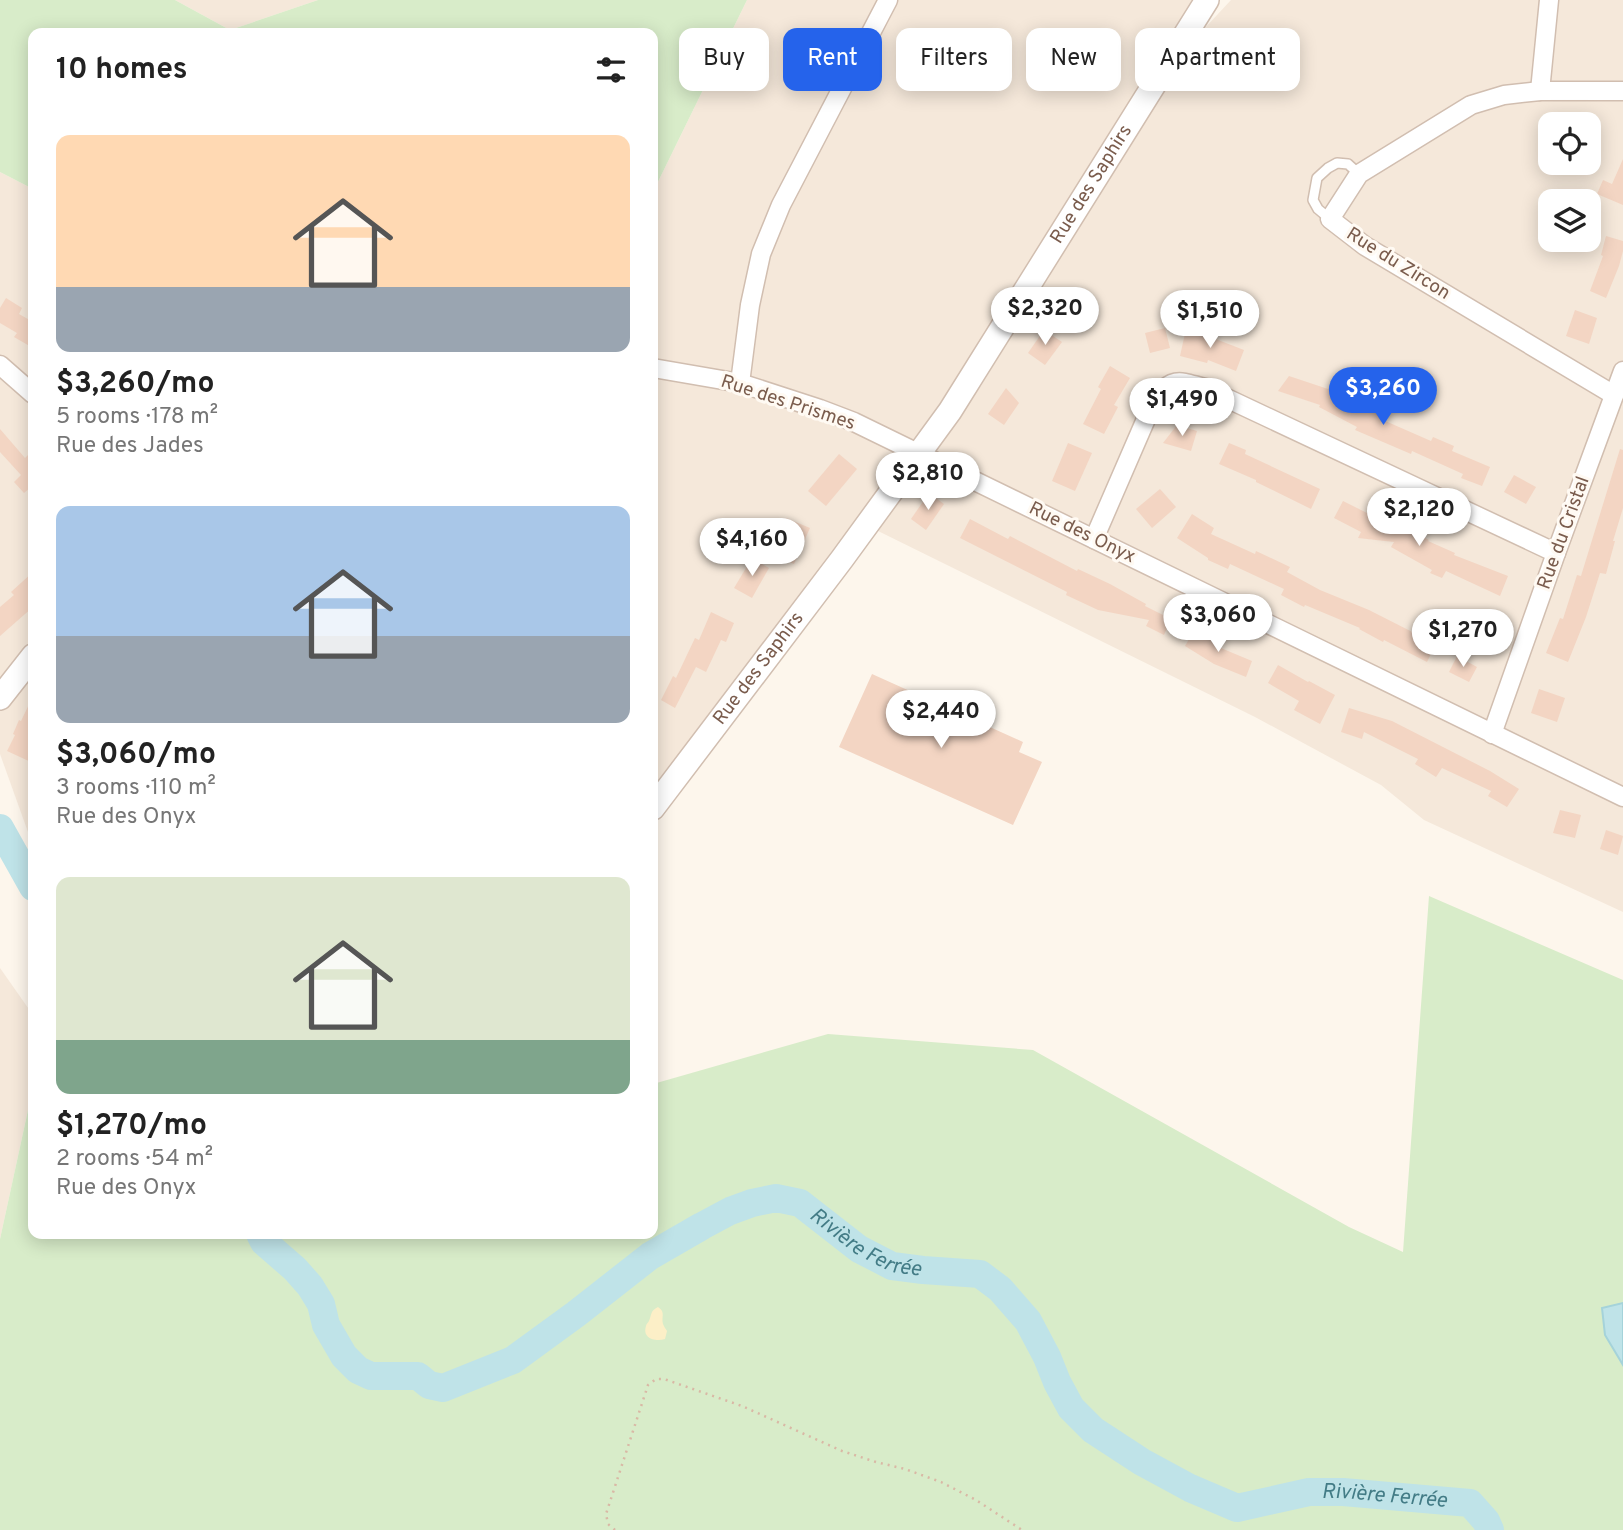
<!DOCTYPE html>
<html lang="en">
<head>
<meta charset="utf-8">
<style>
	:root { --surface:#fff; --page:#f6f6f6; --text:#222; --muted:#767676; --accent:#2563eb }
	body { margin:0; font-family:Overpass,sans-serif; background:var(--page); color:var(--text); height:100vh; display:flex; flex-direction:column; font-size:26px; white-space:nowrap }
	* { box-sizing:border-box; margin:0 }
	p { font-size:23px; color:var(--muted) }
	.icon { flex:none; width:38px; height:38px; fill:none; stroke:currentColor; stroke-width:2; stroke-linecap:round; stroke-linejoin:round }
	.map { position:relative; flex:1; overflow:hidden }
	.panel { position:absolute; left:28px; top:28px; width:630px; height:1211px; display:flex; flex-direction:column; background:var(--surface); border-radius:14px; box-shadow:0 4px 18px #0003 }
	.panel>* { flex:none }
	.banner { position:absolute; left:679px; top:28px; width:665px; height:63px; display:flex; gap:14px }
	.tools { position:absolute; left:1538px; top:112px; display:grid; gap:14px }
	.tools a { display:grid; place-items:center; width:63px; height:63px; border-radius:14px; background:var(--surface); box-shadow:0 4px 18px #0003; font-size:35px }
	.price { position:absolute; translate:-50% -60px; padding:0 16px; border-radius:24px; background:#fff; color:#222; font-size:23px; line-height:46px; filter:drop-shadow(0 2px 4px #0008) }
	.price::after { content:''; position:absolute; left:50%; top:42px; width:21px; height:16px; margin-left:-10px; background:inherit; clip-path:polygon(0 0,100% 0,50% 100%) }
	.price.active { background:var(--accent); color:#fff }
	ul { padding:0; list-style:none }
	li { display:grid; align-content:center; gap:14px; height:371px; padding:0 28px }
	li span { display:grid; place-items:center; height:217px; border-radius:14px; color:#555 }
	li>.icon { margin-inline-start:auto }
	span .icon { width:126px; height:126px; fill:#fffc; stroke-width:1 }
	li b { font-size:30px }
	h2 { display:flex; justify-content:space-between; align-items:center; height:84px; padding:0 28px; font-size:30px }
	.tag { padding:0 24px; border-radius:14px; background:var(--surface); box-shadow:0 4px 18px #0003; font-size:24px; line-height:63px }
	.tag.active { background:var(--accent); color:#fff }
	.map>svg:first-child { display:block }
	.residential { fill:#f5e8da; fill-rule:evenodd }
	.green { fill:#d8ecc9 }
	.sand { fill:#fcefc7 }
	.water { fill:#bfe3e8; stroke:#a5d3da; stroke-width:2 }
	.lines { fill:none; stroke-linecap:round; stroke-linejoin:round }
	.river { stroke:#bfe3e8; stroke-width:28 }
	.building { fill:#f3d5c3 }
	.service-casing { stroke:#d1beb0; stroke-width:12 }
	.minor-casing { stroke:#d1beb0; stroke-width:21 }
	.tertiary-casing { stroke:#d1beb0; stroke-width:26 }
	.path { stroke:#d9b8a5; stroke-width:2.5; stroke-dasharray:2 5; stroke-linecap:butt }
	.service { stroke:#fff; stroke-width:9 }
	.minor { stroke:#fff; stroke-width:18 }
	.tertiary { stroke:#fff; stroke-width:23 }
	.labels { text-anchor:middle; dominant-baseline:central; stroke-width:6; stroke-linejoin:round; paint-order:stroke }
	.street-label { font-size:19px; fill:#7a5c4d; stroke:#fffaf3 }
	.water-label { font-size:21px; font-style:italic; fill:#437c86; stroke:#fffaf3 }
</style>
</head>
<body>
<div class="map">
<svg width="1623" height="1530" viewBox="0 0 1623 1530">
	<rect width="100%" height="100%" fill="#fdf6ec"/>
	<g class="residential">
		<path d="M175,0H318L230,30Z"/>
		<path d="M747,0H1207L950,411L653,808V192Z"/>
		<path d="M1231,0H1623V912L1424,820L1381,785L1255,717L874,529L981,386L1190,44ZM1550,124H1589V163H1550ZM1550,201H1589V240H1550Z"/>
		<path d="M0,172L33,189V846L0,754Z"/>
		<path d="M0,968L33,1015V1087L0,1239Z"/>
	</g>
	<g class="green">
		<path d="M0,0H175L230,30L318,0H747L653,192V33H33V189L0,172Z"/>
		<path d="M1429,896L1623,980V1530H0V1239L33,1087V1234H653V1084L828,1034L1033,1050L1349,1227L1403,1252Z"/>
	</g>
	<path class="sand" d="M658,1307C666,1312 661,1317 663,1324C664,1327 666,1329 667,1331L665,1339C656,1342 642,1339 646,1326C646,1324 648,1323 649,1321C652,1314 650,1311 658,1307Z"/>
	<path class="water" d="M1623,1303V1365L1605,1335L1602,1308Z"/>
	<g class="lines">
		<g class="river">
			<path d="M0,828L33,887"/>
			<path id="s1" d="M260,1234L264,1242L295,1269L310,1286L321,1304L326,1325L344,1356L358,1370L371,1376H418L429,1385L443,1388L513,1360L576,1314L650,1256L702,1226L730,1211L752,1203L776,1198L800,1203L859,1249L892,1266L923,1270L980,1274L1000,1289L1028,1321L1047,1357L1057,1382L1071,1408L1093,1430L1142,1462L1190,1488L1237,1508L1309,1492H1343L1470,1503L1486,1521L1490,1530"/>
		</g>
	</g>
	<g class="building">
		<path d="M1623,159V205L1597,194L1603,180L1612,184Z"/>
		<path d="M1606,236L1623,241V251L1619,266L1606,298L1590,291L1603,256L1601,255Z"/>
		<path d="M6,298L22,308L19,314L33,322V348L14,337L17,333L0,323V308Z"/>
		<path d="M1575,310L1597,318L1589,344L1566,336Z"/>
		<path d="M1165,328L1170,348L1150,353L1145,333Z"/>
		<path d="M1186,329L1214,336L1213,338L1244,350L1236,371L1208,360L1207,363L1180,356Z"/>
		<path d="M1044,330L1062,342L1045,365L1028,353Z"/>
		<path d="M1110,366L1130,378L1114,405L1118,407L1104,434L1083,424L1101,389L1098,387Z"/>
		<path d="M1289,376L1328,389L1333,379L1346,385L1342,393L1366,405L1368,402L1387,411L1383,420L1431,441L1433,437L1454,446L1452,451L1490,467L1482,486L1461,478L1463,474L1412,451L1411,454L1355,430L1357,427L1319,407L1320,405L1278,391Z"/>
		<path d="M1006,388L1019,403L1004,425L988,414Z"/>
		<path d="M1177,425L1197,431L1191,451L1163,443Z"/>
		<path d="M0,429L25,458L33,450V488L32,486L24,493L14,482L21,475L0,452Z"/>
		<path d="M1068,443L1092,453L1075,491L1052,481Z"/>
		<path d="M1229,443L1246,450L1245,454L1320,489L1311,509L1256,482V480L1219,464Z"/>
		<path d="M1620,449L1623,450V508L1613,541H1615L1606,574L1600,573L1586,617L1568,662L1546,653L1560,618L1563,619L1577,575L1581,576Z"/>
		<path d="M839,454L857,469L826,506L808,491Z"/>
		<path d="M1514,475L1536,487L1526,504L1504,492Z"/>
		<path d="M1160,489L1176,507L1152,528L1136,509Z"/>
		<path d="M929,493L944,504L926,530L911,519Z"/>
		<path d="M1343,501L1369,514L1371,509L1397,520L1396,522L1429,540L1428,541L1455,553L1454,555L1508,576L1500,596L1446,571L1442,578L1430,573L1432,570L1391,547L1394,542L1358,538L1361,532L1334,518Z"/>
		<path d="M1192,514L1214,528L1211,534L1255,554L1256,551L1290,567L1287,572L1320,590L1369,610L1436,644L1427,662L1384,640L1383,642L1359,629L1360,628L1305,605L1304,607L1281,595L1284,589L1230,564L1228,569L1208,560V558L1177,538Z"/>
		<path d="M786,518L810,528L794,564L770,554Z"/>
		<path d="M970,519L1008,539L1010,536L1077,571L1078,569L1110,584L1146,604L1145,606L1175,621L1173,624L1169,623L1164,635L1146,626L1149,620L1098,610L1066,595L1067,592L960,538Z"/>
		<path d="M752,558L769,568L752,598L734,588Z"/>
		<path d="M33,572V607L0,636V607L14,595L11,592Z"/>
		<path d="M711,612L734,623L726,642L721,640L706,672L696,667L675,708L661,700L673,676L676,678L695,638L699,640Z"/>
		<path d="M1195,629L1218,643L1216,646L1252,661L1246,677L1214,664L1185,646Z"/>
		<path d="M1457,656L1477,667L1469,682L1449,672Z"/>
		<path d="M1278,665L1308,682L1309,681L1335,695L1320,724L1294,710L1299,701L1268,683Z"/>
		<path d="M872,674L1023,742L1019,752L1042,762L1013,825L839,747Z"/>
		<path d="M1539,689L1565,698L1557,722L1531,713Z"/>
		<path d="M33,696V763L7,751L15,735L13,734L19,720L21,721Z"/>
		<path d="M1349,708L1392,721L1490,771L1519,789L1507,807L1488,796L1491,791L1442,768L1436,777L1415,764L1418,759L1364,732L1362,739L1341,732Z"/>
		<path d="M1560,810L1581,815L1575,838L1553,833Z"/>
		<path d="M1606,830L1623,836L1618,855L1600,849Z"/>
	</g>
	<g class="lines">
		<g class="service-casing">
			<path id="service" d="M1330,219L1318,209L1313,200L1317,178L1328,168L1337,163L1348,164L1359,174"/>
		</g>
		<g class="minor-casing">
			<g id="minor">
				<path d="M1540,91L1549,0"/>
				<path d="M0,365L33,394"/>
				<path d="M653,368L740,383L820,409L854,422L1623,797"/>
				<path d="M740,383L750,305L761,254L781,205L888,0"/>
				<path d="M1614,395L1365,246L1330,219L1359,174L1471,105L1504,95L1540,91H1623"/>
				<path d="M1094,539L1156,396C1175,376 1181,382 1205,388L1556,553"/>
				<path d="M1492,734L1556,553L1623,371"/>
			</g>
		</g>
		<g class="tertiary-casing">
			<g id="tertiary">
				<path d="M0,698L33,656"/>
				<path id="s2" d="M653,808L842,559L950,411L1207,0"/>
			</g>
		</g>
		<path class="path" d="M615,1530L608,1524L606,1514L648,1385L656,1379H664L742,1406L842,1451L876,1462L905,1469L941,1482L976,1500L1022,1530"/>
		<use href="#service" class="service"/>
		<use href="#minor" class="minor"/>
		<use href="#tertiary" class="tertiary"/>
	</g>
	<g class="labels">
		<g class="street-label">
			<text stroke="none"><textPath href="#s2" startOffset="763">Rue des Saphirs</textPath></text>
			<text transform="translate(1398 264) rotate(32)">Rue du Zircon</text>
			<text transform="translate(788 403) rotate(18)">Rue des Prismes</text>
			<text transform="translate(1082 533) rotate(26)">Rue des Onyx</text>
			<text transform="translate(1564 533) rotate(-70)">Rue du Cristal</text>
			<text stroke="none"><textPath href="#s2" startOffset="175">Rue des Saphirs</textPath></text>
		</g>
		<g class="water-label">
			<text stroke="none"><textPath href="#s1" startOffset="751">Rivière Ferrée</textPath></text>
			<text stroke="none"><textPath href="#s1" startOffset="1382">Rivière Ferrée</textPath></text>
		</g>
	</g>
</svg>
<div class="tools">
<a><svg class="icon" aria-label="locate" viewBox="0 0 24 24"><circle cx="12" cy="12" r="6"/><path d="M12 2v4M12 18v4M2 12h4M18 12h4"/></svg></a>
<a><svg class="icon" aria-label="layers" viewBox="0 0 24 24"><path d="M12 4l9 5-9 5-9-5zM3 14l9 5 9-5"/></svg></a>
</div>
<b class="price" style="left:1045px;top:347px">$2,320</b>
<b class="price" style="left:1210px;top:350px">$1,510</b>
<b class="price active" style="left:1383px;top:427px">$3,260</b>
<b class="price" style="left:1182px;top:438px">$1,490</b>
<b class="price" style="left:928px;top:512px">$2,810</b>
<b class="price" style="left:1419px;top:548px">$2,120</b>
<b class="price" style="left:752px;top:578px">$4,160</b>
<b class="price" style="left:1218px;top:654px">$3,060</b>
<b class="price" style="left:1463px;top:669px">$1,270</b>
<b class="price" style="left:941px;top:750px">$2,440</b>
<div class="banner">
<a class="tag">Buy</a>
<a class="tag active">Rent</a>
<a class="tag">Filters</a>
<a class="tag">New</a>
<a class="tag">Apartment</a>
</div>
<section class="panel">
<h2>10 homes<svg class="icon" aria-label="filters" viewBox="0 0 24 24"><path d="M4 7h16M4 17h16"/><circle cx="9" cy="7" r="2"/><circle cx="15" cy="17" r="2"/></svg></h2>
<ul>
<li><span style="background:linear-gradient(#ffd9b3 70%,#9aa5b1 0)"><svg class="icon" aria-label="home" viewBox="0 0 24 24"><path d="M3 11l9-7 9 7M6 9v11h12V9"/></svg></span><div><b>$3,260/mo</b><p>5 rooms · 178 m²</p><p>Rue des Jades</p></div></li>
<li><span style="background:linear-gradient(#a9c7e8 60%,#9aa5b1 0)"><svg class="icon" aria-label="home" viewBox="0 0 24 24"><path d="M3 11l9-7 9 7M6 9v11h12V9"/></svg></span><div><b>$3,060/mo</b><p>3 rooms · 110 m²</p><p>Rue des Onyx</p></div></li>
<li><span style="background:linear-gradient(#dfe7d0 75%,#7fa58c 0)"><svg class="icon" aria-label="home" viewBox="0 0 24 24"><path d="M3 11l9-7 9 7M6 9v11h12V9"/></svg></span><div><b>$1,270/mo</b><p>2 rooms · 54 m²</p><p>Rue des Onyx</p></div></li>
</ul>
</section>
</div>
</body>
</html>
